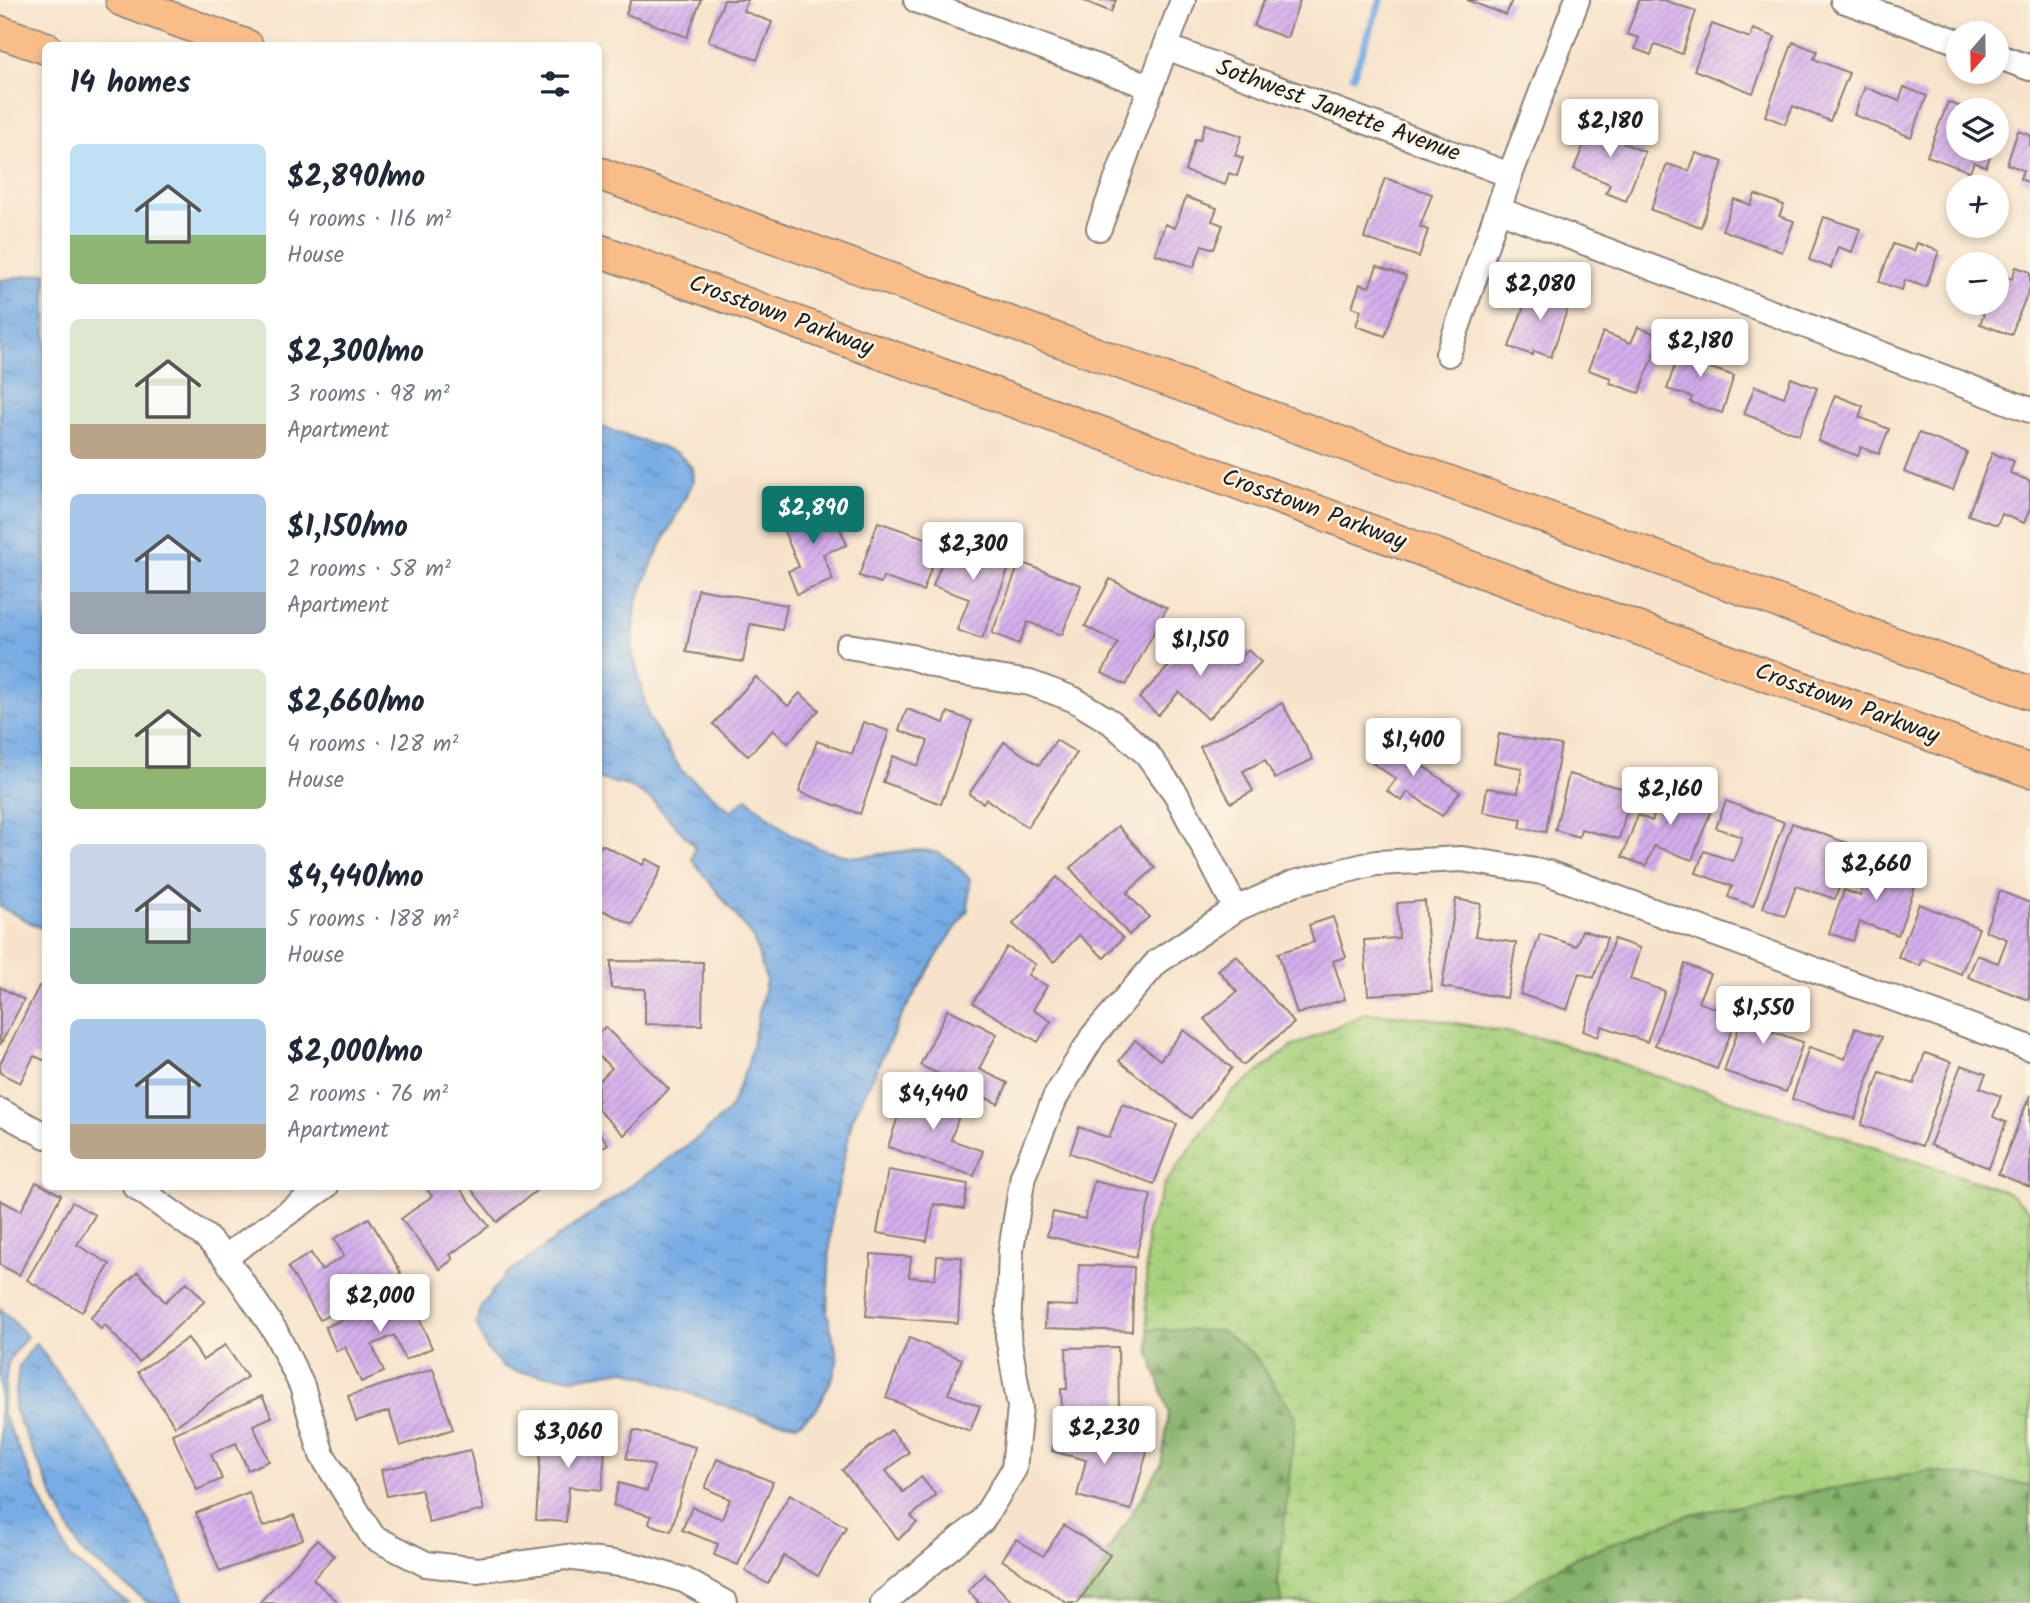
<!DOCTYPE html>
<html lang="en">
<head>
<meta charset="utf-8">
<style>
	:root { --surface:#fff; --page:#f2f2f3; --text:#1f2937; --muted:#747a83; --accent:#0f766e }
	body { margin:0; font-family:Kalam,sans-serif; background:var(--page); color:var(--text); height:100vh; display:flex; flex-direction:column; font-size:26px; white-space:nowrap }
	* { box-sizing:border-box; margin:0 }
	p { font-size:23px; color:var(--muted) }
	.icon { flex:none; width:38px; height:38px; fill:none; stroke:currentColor; stroke-width:2; stroke-linecap:round; stroke-linejoin:round }
	.map { position:relative; flex:1; overflow:hidden }
	.panel { position:absolute; left:42px; top:42px; width:560px; height:1148px; display:flex; flex-direction:column; background:var(--surface); border-radius:10px; box-shadow:0 4px 10px #0003 }
	.panel>* { flex:none }
	.needle { width:46px; rotate:200deg }
	.tools { position:absolute; left:1946px; top:21px; display:grid; gap:14px }
	.tools a { display:grid; place-items:center; width:63px; height:63px; border-radius:50%; background:var(--surface); box-shadow:0 4px 10px #0003; font-size:35px }
	.price { position:absolute; translate:-50% -60px; padding:0 16px; border-radius:7px; background:#fff; color:#222; font-size:23px; line-height:46px; filter:drop-shadow(0 2px 4px #0008) }
	.price::after { content:''; position:absolute; left:50%; top:42px; width:21px; height:16px; margin-left:-10px; background:inherit; clip-path:polygon(0 0,100% 0,50% 100%) }
	.price.selected { background:var(--accent); color:#fff }
	ul { padding:0; list-style:none }
	li { display:flex; align-items:center; gap:21px; height:175px; padding:0 28px }
	li span { display:grid; place-items:center; flex:none; width:196px; height:140px; border-radius:10px; color:#555 }
	li>.icon { margin-inline-start:auto }
	span .icon { width:84px; height:84px; fill:#fffc; stroke-width:1 }
	li b { font-size:30px }
	h2 { display:flex; justify-content:space-between; align-items:center; height:84px; padding:0 28px; font-size:30px }
	.map>svg:first-child { display:block }
	.forest { fill:url(#forest-firs); stroke:#516844; stroke-width:2 }
	.wetland { fill:url(#wetland-marsh); stroke:#62764c; stroke-width:2 }
	.water { fill:url(#water-ripples); stroke:#4a6480; stroke-width:2 }
	.lines { fill:none; stroke-linecap:round; stroke-linejoin:round }
	.stream { stroke:#77ace5; stroke-width:7 }
	.building { fill:url(#building-hatch) }
	.minor-casing { stroke:#8a8074; stroke-width:28 }
	.major-casing { stroke:#8a8074; stroke-width:35 }
	.minor { stroke:#fff; stroke-width:24 }
	.major { stroke:#f8bd89; stroke-width:32 }
	.labels { text-anchor:middle; dominant-baseline:central; stroke-width:5; stroke-linejoin:round; paint-order:stroke }
	.street-label { font-size:24px; fill:#1c1c1c; stroke:#fcf5e5 }
</style>
</head>
<body>
<div class="map">
<svg width="2030" height="1603" viewBox="0 0 2030 1603">
	<defs>
		<pattern id="forest-firs" width="22" height="20" patternUnits="userSpaceOnUse" patternTransform="scale(1.75)"><rect width="22" height="20" fill="#86b36c"/><path d="M5 1l3.5 6h-7zM16 11l3.5 6h-7z" fill="#6d9158"/></pattern>
		<pattern id="wetland-marsh" width="20" height="14" patternUnits="userSpaceOnUse" patternTransform="scale(1.75)"><rect width="20" height="14" fill="#a8d17d"/><path d="M1 5h8M5 5V1M11 12h8M15 12V8" fill="none" stroke="#90b36b"/></pattern>
		<pattern id="water-ripples" width="26" height="14" patternUnits="userSpaceOnUse" patternTransform="scale(1.75)"><rect width="26" height="14" fill="#77ace5"/><path d="M2 4q2-2 4 0t4 0M15 11q2-2 4 0t4 0" fill="none" stroke="#618bb9"/></pattern>
		<pattern id="building-hatch" width="6" height="6" patternUnits="userSpaceOnUse" patternTransform="scale(1.75)"><rect width="6" height="6" fill="#d4adec"/><path d="M-1 1l2-2M0 6l6-6M5 7l2-2" fill="none" stroke="#b594ca"/></pattern>
	</defs>
	<rect width="100%" height="100%" fill="#fcf5e5"/>
	<filter id="ink" filterUnits="userSpaceOnUse"><feTurbulence type="fractalNoise" baseFrequency=".0143" numOctaves="2"/><feDisplacementMap in="SourceGraphic" scale="14" xChannelSelector="R" yChannelSelector="G"/><feConvolveMatrix kernelMatrix="1 2 1 2 8 2 1 2 1" color-interpolation-filters="sRGB"/></filter>
	<filter id="wash" filterUnits="userSpaceOnUse"><feTurbulence type="fractalNoise" baseFrequency=".00686" numOctaves="4" result="noise"/><feDisplacementMap in="SourceGraphic" scale="28" xChannelSelector="R" yChannelSelector="G"/><feGaussianBlur stdDeviation="1.57" result="paint"/><feColorMatrix in="noise" values="0 0 0 0 0 0 0 0 0 0 0 0 0 0 0 0 0 1.4 0 .05"/><feComposite in="paint" operator="in"/></filter>
	<g filter="url(#wash)">
		<rect width="100%" height="100%" fill="#f7e3cb"/>
		<g class="forest">
			<path d="M1148,1329L1222,1331L1253,1354L1296,1416L1278,1581L1282,1603H1076L1161,1465L1169,1413L1150,1354Z"/>
			<path d="M1930,1471L2030,1485V1603H1499L1574,1558L1688,1515Z"/>
		</g>
		<path class="wetland" d="M1366,1013L1427,1018L1550,1040L2008,1192L2030,1211V1485L1929,1471L1688,1515L1574,1558L1499,1603H1282L1278,1581L1296,1416L1253,1354L1222,1331L1148,1329L1146,1301L1147,1231L1165,1183L1231,1093L1291,1047Z"/>
		<g class="water">
			<path d="M45,273H46L45,930L0,907V280Z"/>
			<path d="M599,426L678,453L692,468L693,482L654,559L636,605L632,649L649,718L681,770L731,811L747,798C780,827 800,846 844,855C875,862 917,839 946,857C955,863 962,872 970,879L968,910L942,948L902,1015L852,1120L831,1223L827,1313L838,1358L833,1377L816,1410L798,1424L762,1419L625,1370L573,1378L519,1372L503,1367L486,1348L476,1322L482,1305L504,1276L703,1134L729,1110L748,1064L766,980L753,937L692,860L695,847L653,801L629,786L599,779Z"/>
			<path d="M0,1308L27,1336L8,1361L2,1412L45,1508L71,1559L128,1603H0Z"/>
			<path d="M36,1343L114,1453L167,1558L183,1603H148L80,1550L56,1502L14,1409L19,1366Z"/>
		</g>
		<g class="lines">
			<path class="stream" d="M1353,76L1381,0"/>
		</g>
		<g id="blocks">
			<g class="building">
				<path d="M631,0H701L687,37L626,14Z"/>
				<path d="M724,0H748L743,11L772,22L757,60L708,41Z"/>
				<path d="M1082,0H1116L1111,12Z"/>
				<path d="M1264,0H1300L1287,38L1254,26Z"/>
				<path d="M1467,0H1512L1506,15Z"/>
				<path d="M1639,0H1664L1696,11L1682,54L1655,44L1651,55L1635,49L1639,38L1627,34Z"/>
				<path d="M1712,24L1750,38L1753,29L1775,37L1753,93L1694,70Z"/>
				<path d="M1793,42L1817,51L1814,59L1849,73L1830,121L1793,106L1785,124L1765,116Z"/>
				<path d="M1865,87L1899,101L1904,87L1927,96L1911,137L1854,115Z"/>
				<path d="M1948,102L1969,110H1958V149H1993L1986,167L1974,162L1970,172L1927,156Z"/>
				<path d="M1594,119L1628,133L1623,143L1645,152L1626,201L1606,193L1610,184L1574,169Z"/>
				<path d="M1205,124L1242,136L1235,155L1243,158L1237,176L1229,173L1225,185L1185,171L1195,139L1200,140Z"/>
				<path d="M2018,131L2030,135V183L2020,179L2023,170L2007,164Z"/>
				<path d="M1696,153L1723,162L1701,227L1651,210L1667,164L1689,171Z"/>
				<path d="M1385,178L1432,194L1420,227L1428,230L1419,257L1364,238Z"/>
				<path d="M1755,194L1784,205L1779,216L1794,221L1782,252L1722,230L1734,199L1751,205Z"/>
				<path d="M1186,197L1217,208L1212,221L1223,225L1214,249L1202,245L1194,267L1155,254L1165,224L1175,228Z"/>
				<path d="M1824,217L1860,229L1852,252L1838,247L1831,268L1809,260Z"/>
				<path d="M1917,243L1939,251L1926,287L1905,280L1902,290L1879,282L1893,244L1914,251Z"/>
				<path d="M1377,266L1406,276L1385,336L1356,326L1361,310L1352,307L1360,284L1369,287Z"/>
				<path d="M2016,267L2030,272V287L2011,335L1980,324L1984,314L1956,303H1997V273L2012,279Z"/>
				<path d="M1532,284L1571,298L1551,357L1534,351L1533,355L1509,347Z"/>
				<path d="M1638,327L1661,336L1639,393L1610,383L1611,378L1588,370L1603,332L1631,343Z"/>
				<path d="M1683,340L1708,348L1702,365L1734,376L1722,413L1690,402L1692,397L1667,389Z"/>
				<path d="M1791,378L1817,388L1799,435L1744,414L1755,386L1784,397Z"/>
				<path d="M1835,395L1863,406L1859,417L1889,429L1879,454L1861,447L1858,456L1818,441Z"/>
				<path d="M1919,433L1967,452L1953,490L1904,472Z"/>
				<path d="M1992,453L2014,461L2010,473L2030,481V508L2024,523L2002,514L1997,525L1968,515Z"/>
				<path d="M829,503L847,545L823,554L833,580L797,594L788,571L799,567L781,524Z"/>
				<path d="M878,522L940,543L923,591L883,577L881,583L859,576Z"/>
				<path d="M952,536L1012,559L982,639L957,630L969,599L933,586Z"/>
				<path d="M1020,562L1081,585L1062,635L1028,622L1019,644L992,633Z"/>
				<path d="M1110,579L1167,608L1126,685L1102,673L1118,643L1085,626Z"/>
				<path d="M698,589L787,605L782,630L750,624L743,662L686,652Z"/>
				<path d="M1201,632L1235,664L1248,650L1261,662L1208,719L1179,692L1158,715L1139,698Z"/>
				<path d="M756,677L788,706L800,693L819,710L788,743L773,730L748,756L713,724Z"/>
				<path d="M1282,703L1313,759L1275,779L1265,760L1243,771L1253,791L1231,803L1200,747Z"/>
				<path d="M907,709L944,723L948,712L972,721L941,804L883,782L893,756L918,766L928,741L899,730Z"/>
				<path d="M863,722L889,731L860,814L799,792L817,741L852,754Z"/>
				<path d="M1499,734L1561,745L1546,832L1520,828L1522,819L1483,812L1487,788L1518,793L1522,768L1494,763Z"/>
				<path d="M1383,738L1460,792L1442,816L1408,792L1402,801L1387,791L1396,779L1368,760Z"/>
				<path d="M1056,740L1077,753L1027,827L986,799L983,803L969,794L1004,742L1039,765Z"/>
				<path d="M1569,774L1632,791L1619,839L1581,829L1579,837L1555,830Z"/>
				<path d="M1666,784L1714,803L1692,860L1654,846L1646,866L1622,857L1638,815L1652,821Z"/>
				<path d="M1726,801L1784,822L1753,906L1728,897L1732,886L1696,873L1704,851L1733,861L1742,837L1716,828Z"/>
				<path d="M1792,823L1853,845L1835,899L1796,886L1785,916L1763,908Z"/>
				<path d="M1118,826L1155,868L1127,893L1149,917L1129,935L1070,868Z"/>
				<path d="M602,845L643,865L646,859L662,867L633,925L598,908V851Z"/>
				<path d="M1872,860L1919,876L1898,935L1860,922L1853,941L1829,933L1844,890L1860,896Z"/>
				<path d="M1057,877L1123,938L1104,958L1079,935L1054,962L1013,924Z"/>
				<path d="M2000,891L2030,903L2029,1000L1968,977L1977,955L1998,963L2007,939L1985,931Z"/>
				<path d="M1456,899L1481,904L1475,936L1516,943L1507,998L1442,987Z"/>
				<path d="M1425,901L1432,991L1368,995L1364,940L1399,938L1397,903Z"/>
				<path d="M1919,904L1979,928L1961,974L1923,959L1920,966L1898,957Z"/>
				<path d="M1333,917L1346,957L1333,961L1345,999L1297,1014L1278,953L1314,942L1309,925Z"/>
				<path d="M1582,930L1607,938L1594,978L1579,973L1567,1010L1520,994L1540,934L1576,946Z"/>
				<path d="M1614,939L1640,948L1630,979L1665,991L1647,1042L1602,1026L1598,1037L1583,1031Z"/>
				<path d="M1007,947L1035,964L1028,975L1047,986L1033,1010L1051,1021L1038,1042L973,1003Z"/>
				<path d="M1236,955L1294,1023L1243,1065L1204,1019L1237,992L1218,970Z"/>
				<path d="M611,961L703,962L702,1025L645,1024V989L611,988Z"/>
				<path d="M1685,964L1710,974L1698,1002L1737,1017L1717,1069L1655,1045Z"/>
				<path d="M39,986L46,989V1061L34,1056L20,1083L0,1073V1064Z"/>
				<path d="M0,987L24,1000L0,1045Z"/>
				<path d="M1752,989L1778,998L1768,1030L1803,1042L1786,1092L1724,1071Z"/>
				<path d="M948,1009L997,1034L979,1069L1008,1083L998,1104L920,1065Z"/>
				<path d="M605,1027L669,1089L624,1135L598,1110V1082L612,1068L598,1055V1034Z"/>
				<path d="M1855,1028L1882,1037L1855,1119L1792,1099L1809,1047L1845,1059Z"/>
				<path d="M1184,1030L1232,1068L1191,1118L1119,1061L1135,1040L1160,1060Z"/>
				<path d="M1925,1053L1951,1062L1922,1146L1861,1125L1880,1072L1914,1084Z"/>
				<path d="M1961,1065L1986,1074L1980,1088L2001,1096L1993,1117L2006,1122L1989,1168L1930,1145Z"/>
				<path d="M908,1086L963,1104L951,1140L983,1151L974,1176L888,1147Z"/>
				<path d="M2030,1095V1187L1998,1174Z"/>
				<path d="M1122,1104L1177,1124L1154,1184L1070,1153L1079,1127L1109,1138Z"/>
				<path d="M598,1130L608,1144L598,1150Z"/>
				<path d="M888,1170L968,1184L964,1209L934,1204L927,1241L877,1233Z"/>
				<path d="M1094,1181L1151,1195L1136,1257L1047,1236L1053,1212L1085,1219Z"/>
				<path d="M36,1182L61,1195L19,1275L0,1265V1200L21,1211Z"/>
				<path d="M425,1186H458L489,1226L450,1255L453,1259L440,1269L401,1219L432,1196Z"/>
				<path d="M469,1186H542L497,1222Z"/>
				<path d="M72,1202L95,1215L77,1245L110,1264L82,1312L27,1280Z"/>
				<path d="M369,1218L401,1273L320,1320L288,1267L311,1253L321,1270L344,1256L334,1239Z"/>
				<path d="M871,1254L911,1257L909,1277L935,1279L937,1256L962,1257L958,1323L866,1316Z"/>
				<path d="M1079,1265L1134,1267L1132,1331L1045,1328L1046,1305L1078,1306Z"/>
				<path d="M138,1272L165,1302L187,1282L205,1301L139,1362L105,1325L101,1329L90,1317Z"/>
				<path d="M408,1292L432,1348L405,1360L394,1335L372,1345L384,1372L361,1382L345,1347L336,1351L325,1327Z"/>
				<path d="M188,1338L203,1360L225,1345L247,1377L175,1426L138,1372Z"/>
				<path d="M909,1338L962,1359L948,1394L980,1406L970,1431L886,1398Z"/>
				<path d="M1118,1347L1119,1411L1062,1412L1061,1389H1067L1066,1348Z"/>
				<path d="M433,1369L453,1429L400,1446L389,1411L356,1421L348,1396Z"/>
				<path d="M262,1396L272,1417L253,1425L269,1461L248,1470L236,1443L211,1454L222,1479L197,1490L172,1434Z"/>
				<path d="M1059,1425L1148,1448L1131,1510L1077,1496L1086,1460L1052,1451Z"/>
				<path d="M634,1430L695,1447L671,1531L649,1524L651,1516L613,1505L619,1483L647,1491L654,1466L626,1458Z"/>
				<path d="M891,1430L909,1452L886,1471L903,1492L921,1477L936,1495L911,1516L917,1523L898,1539L842,1470Z"/>
				<path d="M542,1431L606,1435L602,1490L569,1487L566,1522L536,1520Z"/>
				<path d="M470,1450L484,1510L429,1523L421,1489L387,1496L381,1470Z"/>
				<path d="M717,1459L773,1482L738,1565L714,1555L718,1544L682,1530L692,1507L722,1519L730,1499L705,1488Z"/>
				<path d="M249,1492L263,1527L294,1515L303,1539L220,1572L196,1513Z"/>
				<path d="M790,1494L846,1527L818,1576L784,1556L768,1584L745,1571Z"/>
				<path d="M1064,1525L1110,1555L1078,1603H1067L1002,1560L1016,1539L1043,1556Z"/>
				<path d="M317,1540L334,1556L313,1579L339,1603H259Z"/>
				<path d="M985,1574L1013,1603H977L978,1601L968,1591Z"/>
			</g>
		</g>
	</g>
	<g filter="url(#ink)">
		<use href="#blocks" fill-opacity="0" stroke="#8a8074" stroke-width="2"/>
		<g class="lines">
			<g class="minor-casing">
				<g id="minor">
					<path d="M916,0L1151,87"/>
					<path d="M1843,0L1958,42"/>
					<path d="M1166,47L1510,175"/>
					<path d="M1997,56L2030,68"/>
					<path d="M1499,210L2030,410"/>
					<path d="M1099,228L1183,0"/>
					<path d="M1448,354L1510,175L1577,0"/>
					<path d="M848,646L911,657L953,671L1030,683L1073,699L1111,722L1147,754L1176,794L1236,909"/>
					<path d="M0,1111L46,1136"/>
					<path d="M135,1186L206,1237L225,1257L275,1331L302,1386L322,1455L373,1537L426,1564L478,1570L566,1557L636,1566L684,1580L725,1603"/>
					<path d="M225,1257L326,1186"/>
					<path d="M883,1603L982,1521L1014,1469L1020,1407L1008,1336L1011,1250L1023,1176L1055,1098L1093,1036L1157,962L1236,909L1294,883L1376,863L1462,859L1548,873L2030,1048"/>
				</g>
			</g>
			<g class="major-casing">
				<g id="major">
					<path d="M122,0L247,46"/>
					<path d="M0,32L46,48"/>
					<path d="M598,173L2030,693"/>
					<path d="M598,250L2030,771"/>
				</g>
			</g>
			<use href="#minor" class="minor"/>
			<use href="#major" class="major"/>
		</g>
	</g>
	<g class="labels">
		<g class="street-label">
			<text transform="translate(1338 111) rotate(20)">Sothwest Janette Avenue</text>
			<text transform="translate(781 316) rotate(20)">Crosstown Parkway</text>
			<text transform="translate(1314 510) rotate(20)">Crosstown Parkway</text>
			<text transform="translate(1847 704) rotate(20)">Crosstown Parkway</text>
		</g>
	</g>
</svg>
<div class="tools">
<a><svg class="needle" viewBox="-14 -14 28 28"><path d="M0-13l5 13h-10z" fill="#e53935"/><path d="M0 13l5-13h-10z" fill="#747a83"/></svg></a>
<a><svg class="icon" aria-label="layers" viewBox="0 0 24 24"><path d="M12 4l9 5-9 5-9-5zM3 14l9 5 9-5"/></svg></a>
<a>+</a>
<a>−</a>
</div>
<b class="price" style="left:1610px;top:159px">$2,180</b>
<b class="price" style="left:1540px;top:322px">$2,080</b>
<b class="price" style="left:1700px;top:379px">$2,180</b>
<b class="price selected" style="left:813px;top:546px">$2,890</b>
<b class="price" style="left:973px;top:582px">$2,300</b>
<b class="price" style="left:1200px;top:678px">$1,150</b>
<b class="price" style="left:1413px;top:778px">$1,400</b>
<b class="price" style="left:1670px;top:827px">$2,160</b>
<b class="price" style="left:1876px;top:902px">$2,660</b>
<b class="price" style="left:1763px;top:1046px">$1,550</b>
<b class="price" style="left:933px;top:1132px">$4,440</b>
<b class="price" style="left:380px;top:1334px">$2,000</b>
<b class="price" style="left:1104px;top:1466px">$2,230</b>
<b class="price" style="left:568px;top:1470px">$3,060</b>
<section class="panel">
<h2>14 homes<svg class="icon" aria-label="filters" viewBox="0 0 24 24"><path d="M4 7h16M4 17h16"/><circle cx="9" cy="7" r="2"/><circle cx="15" cy="17" r="2"/></svg></h2>
<ul>
<li><span style="background:linear-gradient(#bfe0f5 65%,#8fb573 0)"><svg class="icon" aria-label="home" viewBox="0 0 24 24"><path d="M3 11l9-7 9 7M6 9v11h12V9"/></svg></span><div><b>$2,890/mo</b><p>4 rooms · 116 m²</p><p>House</p></div></li>
<li><span style="background:linear-gradient(#dfe7d0 75%,#b9a48a 0)"><svg class="icon" aria-label="home" viewBox="0 0 24 24"><path d="M3 11l9-7 9 7M6 9v11h12V9"/></svg></span><div><b>$2,300/mo</b><p>3 rooms · 98 m²</p><p>Apartment</p></div></li>
<li><span style="background:linear-gradient(#a9c7e8 70%,#9aa5b1 0)"><svg class="icon" aria-label="home" viewBox="0 0 24 24"><path d="M3 11l9-7 9 7M6 9v11h12V9"/></svg></span><div><b>$1,150/mo</b><p>2 rooms · 58 m²</p><p>Apartment</p></div></li>
<li><span style="background:linear-gradient(#dfe7d0 70%,#8fb573 0)"><svg class="icon" aria-label="home" viewBox="0 0 24 24"><path d="M3 11l9-7 9 7M6 9v11h12V9"/></svg></span><div><b>$2,660/mo</b><p>4 rooms · 128 m²</p><p>House</p></div></li>
<li><span style="background:linear-gradient(#c9d6e8 60%,#7fa58c 0)"><svg class="icon" aria-label="home" viewBox="0 0 24 24"><path d="M3 11l9-7 9 7M6 9v11h12V9"/></svg></span><div><b>$4,440/mo</b><p>5 rooms · 188 m²</p><p>House</p></div></li>
<li><span style="background:linear-gradient(#a9c7e8 75%,#b9a48a 0)"><svg class="icon" aria-label="home" viewBox="0 0 24 24"><path d="M3 11l9-7 9 7M6 9v11h12V9"/></svg></span><div><b>$2,000/mo</b><p>2 rooms · 76 m²</p><p>Apartment</p></div></li>
</ul>
</section>
</div>
</body>
</html>
